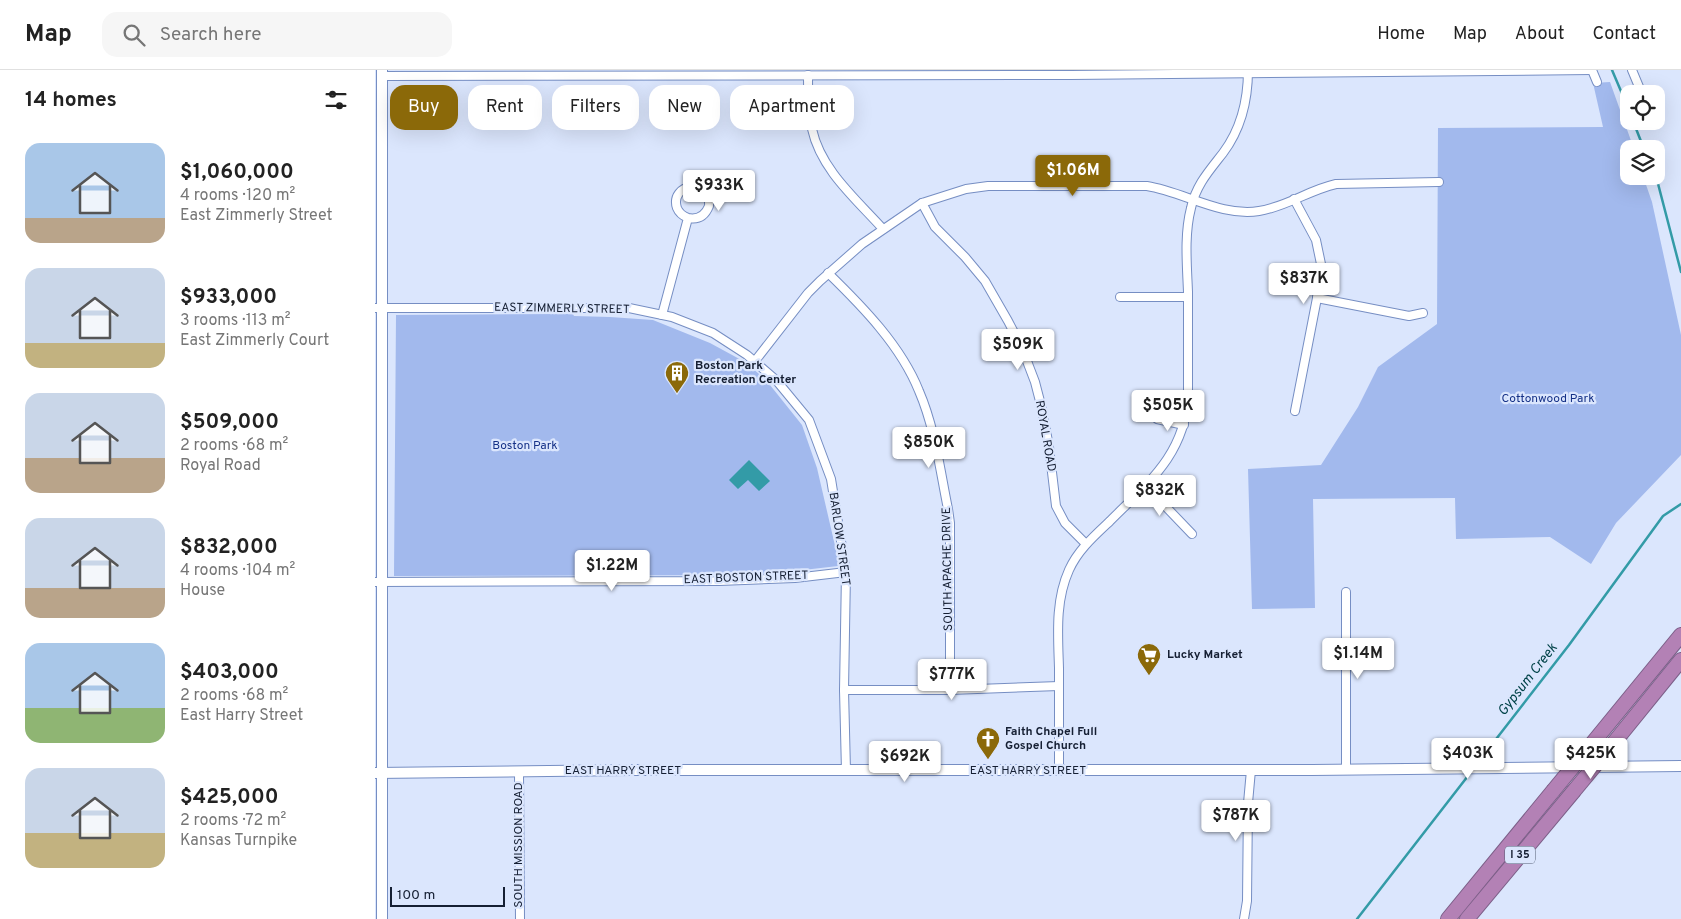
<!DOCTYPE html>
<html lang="en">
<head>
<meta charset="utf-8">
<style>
	:root { --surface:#fff; --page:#f6f6f6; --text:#222; --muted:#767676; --line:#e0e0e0; --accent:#8b6909 }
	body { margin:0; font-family:Overpass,sans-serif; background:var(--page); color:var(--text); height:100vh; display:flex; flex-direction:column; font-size:19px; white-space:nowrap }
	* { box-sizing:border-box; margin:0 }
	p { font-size:16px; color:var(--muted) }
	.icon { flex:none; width:28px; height:28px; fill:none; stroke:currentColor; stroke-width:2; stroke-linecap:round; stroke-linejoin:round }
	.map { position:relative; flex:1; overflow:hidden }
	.side { display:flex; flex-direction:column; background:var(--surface); width:375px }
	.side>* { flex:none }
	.top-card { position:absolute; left:15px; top:15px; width:475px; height:45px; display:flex; gap:10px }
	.tools { position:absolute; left:1245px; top:15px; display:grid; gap:10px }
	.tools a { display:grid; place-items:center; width:45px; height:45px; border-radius:10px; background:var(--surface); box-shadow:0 5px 20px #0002; font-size:25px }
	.scale { position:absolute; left:15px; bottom:12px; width:115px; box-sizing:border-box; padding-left:5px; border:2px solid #151f33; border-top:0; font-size:14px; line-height:18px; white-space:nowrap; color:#151f33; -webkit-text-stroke:4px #dbe6fd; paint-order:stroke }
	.price { position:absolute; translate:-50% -42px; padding:0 11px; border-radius:5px; background:#fff; color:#222; font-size:16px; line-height:32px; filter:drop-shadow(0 1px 2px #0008) }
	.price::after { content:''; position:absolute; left:50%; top:30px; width:15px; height:11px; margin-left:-8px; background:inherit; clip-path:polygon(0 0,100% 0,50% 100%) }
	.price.active { background:var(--accent); color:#fff }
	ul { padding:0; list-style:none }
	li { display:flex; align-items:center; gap:15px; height:125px; padding:0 25px }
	li span { display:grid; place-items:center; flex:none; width:140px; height:100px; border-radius:15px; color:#555 }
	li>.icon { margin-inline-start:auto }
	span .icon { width:60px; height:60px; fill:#fffc; stroke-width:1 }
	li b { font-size:21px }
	h2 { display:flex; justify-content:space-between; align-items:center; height:60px; padding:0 25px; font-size:21px }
	.pill { padding:0 18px; border-radius:15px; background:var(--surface); box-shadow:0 5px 20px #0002; font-size:18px; line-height:45px }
	.pill.active { background:var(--accent); color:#fff }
	header { display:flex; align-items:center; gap:30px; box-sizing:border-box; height:70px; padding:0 25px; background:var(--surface); border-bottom:1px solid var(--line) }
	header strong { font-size:24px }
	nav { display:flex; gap:28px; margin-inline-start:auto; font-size:18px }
	.search { width:350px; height:45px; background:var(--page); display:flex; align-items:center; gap:12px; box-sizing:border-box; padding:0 18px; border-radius:15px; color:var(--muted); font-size:19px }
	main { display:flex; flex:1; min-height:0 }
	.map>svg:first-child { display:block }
	.green { fill:#a2b9ed }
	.water { fill:#339ba7 }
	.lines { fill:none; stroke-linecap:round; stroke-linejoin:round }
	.stream { stroke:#339ba7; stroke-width:2.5 }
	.street-casing { stroke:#768ec3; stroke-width:10 }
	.secondary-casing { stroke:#768ec3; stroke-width:12 }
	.highway-casing { stroke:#7c5f88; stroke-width:16 }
	.street { stroke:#fff; stroke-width:8 }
	.secondary { stroke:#fff; stroke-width:10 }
	.highway { stroke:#b381b5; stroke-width:14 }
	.highway-bridge-casing { stroke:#7c5f88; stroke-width:16; stroke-linecap:butt }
	.highway-bridge { stroke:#b381b5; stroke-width:14 }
	.labels { text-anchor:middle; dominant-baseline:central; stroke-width:4.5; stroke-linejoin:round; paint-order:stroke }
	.shield { fill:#dbe6fd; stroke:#505b70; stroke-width:1 }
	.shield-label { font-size:11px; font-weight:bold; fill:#151f33 }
	.street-label { font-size:12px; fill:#151f33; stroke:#dbe6fd }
	.poi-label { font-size:12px; font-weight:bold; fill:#151f33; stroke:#dbe6fd; text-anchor:start }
	.park-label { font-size:12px; fill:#153187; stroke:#dbe6fd }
	.water-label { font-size:14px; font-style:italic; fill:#004248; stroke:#dbe6fd }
</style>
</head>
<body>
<header>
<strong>Map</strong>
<div class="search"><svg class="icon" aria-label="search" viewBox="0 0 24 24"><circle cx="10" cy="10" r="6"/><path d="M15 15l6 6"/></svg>Search here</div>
<nav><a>Home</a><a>Map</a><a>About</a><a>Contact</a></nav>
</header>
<main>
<section class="side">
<h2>14 homes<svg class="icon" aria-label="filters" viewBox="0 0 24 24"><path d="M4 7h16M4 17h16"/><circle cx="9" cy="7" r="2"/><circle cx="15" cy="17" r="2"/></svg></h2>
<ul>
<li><span style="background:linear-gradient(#a9c7e8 75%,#b9a48a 0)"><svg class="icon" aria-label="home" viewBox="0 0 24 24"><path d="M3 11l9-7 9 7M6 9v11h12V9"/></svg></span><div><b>$1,060,000</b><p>4 rooms · 120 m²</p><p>East Zimmerly Street</p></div></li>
<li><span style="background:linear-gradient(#c9d6e8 75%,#c2b280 0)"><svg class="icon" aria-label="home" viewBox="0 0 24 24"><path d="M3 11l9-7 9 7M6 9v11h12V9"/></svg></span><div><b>$933,000</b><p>3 rooms · 113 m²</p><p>East Zimmerly Court</p></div></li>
<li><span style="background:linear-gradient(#c9d6e8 65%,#b9a48a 0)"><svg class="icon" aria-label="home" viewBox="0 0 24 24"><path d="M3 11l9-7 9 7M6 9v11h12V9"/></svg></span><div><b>$509,000</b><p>2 rooms · 68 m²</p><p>Royal Road</p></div></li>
<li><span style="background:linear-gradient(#c9d6e8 70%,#b9a48a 0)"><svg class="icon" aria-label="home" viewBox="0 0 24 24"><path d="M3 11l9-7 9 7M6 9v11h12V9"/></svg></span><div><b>$832,000</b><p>4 rooms · 104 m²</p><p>House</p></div></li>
<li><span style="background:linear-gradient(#a9c7e8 65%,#8fb573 0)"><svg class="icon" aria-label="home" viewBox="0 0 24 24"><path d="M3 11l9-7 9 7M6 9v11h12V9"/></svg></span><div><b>$403,000</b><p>2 rooms · 68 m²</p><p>East Harry Street</p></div></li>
<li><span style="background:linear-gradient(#c9d6e8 65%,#c2b280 0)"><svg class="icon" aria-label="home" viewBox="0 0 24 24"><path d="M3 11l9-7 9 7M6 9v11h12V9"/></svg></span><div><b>$425,000</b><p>2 rooms · 72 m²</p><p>Kansas Turnpike</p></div></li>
</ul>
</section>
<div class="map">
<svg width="1306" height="849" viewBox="0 0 1306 849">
	<rect width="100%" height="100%" fill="#dbe6fd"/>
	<g class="green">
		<path d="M1235,12L1259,79H1254V106H1268L1277,132L1306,265V385L1241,453L1216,494L1175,467L1081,469L1080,428L938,429L940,538L877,539L873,399L946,395L983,337L1003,297L1062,254L1063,58L1228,57L1218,13Z"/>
		<path d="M192,244H198L199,246L235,247L278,250L335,273L370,292L391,310L427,355L442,398L464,493L463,496L385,505L19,506L21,245Z"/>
	</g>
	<path class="water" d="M374,390L395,411L384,421L373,410L363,419L354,410Z"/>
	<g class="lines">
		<g class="stream">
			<path d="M1237,0L1254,40"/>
			<path d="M1258,51L1269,79"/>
			<path d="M1281,106L1306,202"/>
			<path d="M1101,695L1194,575L1288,446L1306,434"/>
			<path d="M982,849L1096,702"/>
		</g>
		<g class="street-casing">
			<g id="street">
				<path d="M1217,0L1222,12"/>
				<path d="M1257,0L1267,24"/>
				<path d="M433,5C433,23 433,41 437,59C446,100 481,129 508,159"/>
				<path d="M7,6L696,5L1217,0"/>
				<path d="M919,129L941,170L946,194L942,228L920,341"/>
				<path d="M547,133L560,157L590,187L610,211L633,251L647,278L660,312L667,339L674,377L681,436L690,453L711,474"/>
				<path d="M453,203C488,237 526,276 544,321C560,358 565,400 573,439L575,453V620"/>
				<path d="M745,227H813"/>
				<path d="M942,228L1034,246L1048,243"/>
				<path d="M0,238H254L297,247L338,263L372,285L401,310L434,350L456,409L471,502L469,620L471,701"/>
				<path d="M287,245L313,148C323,150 330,146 334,136C336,106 294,114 302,138C304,143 308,146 313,148"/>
				<path d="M380,291L433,223L445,211L487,174L547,133L591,119L613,116H772C809,122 846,147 884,141C911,137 934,120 961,114L1064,112"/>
				<path d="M809,355L782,349L777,343C777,338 778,335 782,333L813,337"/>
				<path d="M770,415L817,464"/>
				<path d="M0,512L344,511L420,508L471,502"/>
				<path d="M971,522V699"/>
				<path d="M469,620H575L684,616"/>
				<path d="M684,700C684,666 684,632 684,598C683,565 680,531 694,500C703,480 719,466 735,451C774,412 810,384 813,326C813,291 813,257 813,222C812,195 809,165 816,138C821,115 834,101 848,83C866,59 873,30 873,0"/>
				<path d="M144,702L145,849"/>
				<path d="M869,849L872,831L873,733L876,700"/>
			</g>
		</g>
		<g class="secondary-casing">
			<g id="secondary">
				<path d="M0,703L255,700H937L1306,696"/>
				<path d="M7,849V0"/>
			</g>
		</g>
		<g class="highway-casing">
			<g id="highway">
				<path d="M1216,675L1306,565"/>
				<path d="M1237,675L1306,590"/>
				<path d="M1073,849L1178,721"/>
				<path d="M1092,849L1198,722"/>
			</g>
		</g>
		<use href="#street" class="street"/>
		<use href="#secondary" class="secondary"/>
		<use href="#highway" class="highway"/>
		<g class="highway-bridge-casing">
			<g id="highway-bridge">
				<path d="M1178,721L1216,675"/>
				<path d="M1198,722L1237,675"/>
			</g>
		</g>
		<use href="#highway-bridge" class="highway-bridge"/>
	</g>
	<defs>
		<g id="building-pin" transform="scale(1.25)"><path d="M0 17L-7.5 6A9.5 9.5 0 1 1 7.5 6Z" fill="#8b6909" stroke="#dbe6fd"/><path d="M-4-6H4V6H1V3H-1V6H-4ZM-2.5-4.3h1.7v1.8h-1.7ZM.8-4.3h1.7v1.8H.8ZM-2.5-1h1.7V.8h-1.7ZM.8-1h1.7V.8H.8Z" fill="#fff"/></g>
		<g id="supermarket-pin" transform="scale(1.25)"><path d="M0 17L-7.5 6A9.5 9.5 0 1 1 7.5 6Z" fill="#8b6909" stroke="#dbe6fd"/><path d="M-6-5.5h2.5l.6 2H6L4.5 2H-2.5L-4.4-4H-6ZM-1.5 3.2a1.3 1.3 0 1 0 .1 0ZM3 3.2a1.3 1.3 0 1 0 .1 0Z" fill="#fff"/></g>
		<g id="church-pin" transform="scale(1.25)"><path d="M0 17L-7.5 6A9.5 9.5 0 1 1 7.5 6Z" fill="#8b6909" stroke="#dbe6fd"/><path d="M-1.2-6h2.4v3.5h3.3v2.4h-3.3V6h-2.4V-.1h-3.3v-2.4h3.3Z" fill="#fff"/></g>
	</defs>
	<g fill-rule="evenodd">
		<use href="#building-pin" x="302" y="303"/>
		<use href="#supermarket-pin" x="774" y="585"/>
		<use href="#church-pin" x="613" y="669"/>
	</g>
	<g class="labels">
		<rect class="shield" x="1130" y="776.5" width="30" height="17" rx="4"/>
		<g class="shield-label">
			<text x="1145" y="785">I 35</text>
		</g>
		<g class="street-label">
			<text transform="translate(187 239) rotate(1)">EAST ZIMMERLY STREET</text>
			<text transform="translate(670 366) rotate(80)">ROYAL ROAD</text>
			<text transform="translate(464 469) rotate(82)">BARLOW STREET</text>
			<text transform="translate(573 499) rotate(-91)">SOUTH APACHE DRIVE</text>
			<text transform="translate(371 508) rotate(-2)">EAST BOSTON STREET</text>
			<text x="248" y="701">EAST HARRY STREET</text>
			<text x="653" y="701">EAST HARRY STREET</text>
			<text transform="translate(144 775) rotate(-90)">SOUTH MISSION ROAD</text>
		</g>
		<g class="poi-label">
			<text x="320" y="296">Boston Park<tspan x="320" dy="14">Recreation Center</tspan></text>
			<text x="792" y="585">Lucky Market</text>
			<text x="630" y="662">Faith Chapel Full<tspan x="630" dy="14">Gospel Church</tspan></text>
		</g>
		<g class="park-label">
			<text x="1173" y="329">Cottonwood Park</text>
			<text x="150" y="376">Boston Park</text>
		</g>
		<g class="water-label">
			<text transform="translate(1153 610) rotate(-52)">Gypsum Creek</text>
		</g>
	</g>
</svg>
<div class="tools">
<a><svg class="icon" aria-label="locate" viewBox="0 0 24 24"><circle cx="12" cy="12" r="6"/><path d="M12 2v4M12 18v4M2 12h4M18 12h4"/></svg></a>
<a><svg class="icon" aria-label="layers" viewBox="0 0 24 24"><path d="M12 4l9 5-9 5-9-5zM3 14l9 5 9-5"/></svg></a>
</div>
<div class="scale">100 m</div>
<b class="price active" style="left:698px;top:127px">$1.06M</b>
<b class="price" style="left:344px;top:142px">$933K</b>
<b class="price" style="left:929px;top:235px">$837K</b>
<b class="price" style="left:643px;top:301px">$509K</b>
<b class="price" style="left:793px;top:362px">$505K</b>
<b class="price" style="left:554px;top:399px">$850K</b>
<b class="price" style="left:785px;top:447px">$832K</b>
<b class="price" style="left:237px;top:522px">$1.22M</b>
<b class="price" style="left:983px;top:610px">$1.14M</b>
<b class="price" style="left:577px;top:631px">$777K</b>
<b class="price" style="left:1093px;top:710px">$403K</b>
<b class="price" style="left:1216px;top:710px">$425K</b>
<b class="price" style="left:530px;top:713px">$692K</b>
<b class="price" style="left:861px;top:772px">$787K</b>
<div class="top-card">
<a class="pill active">Buy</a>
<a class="pill">Rent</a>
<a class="pill">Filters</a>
<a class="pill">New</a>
<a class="pill">Apartment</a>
</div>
</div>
</main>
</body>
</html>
